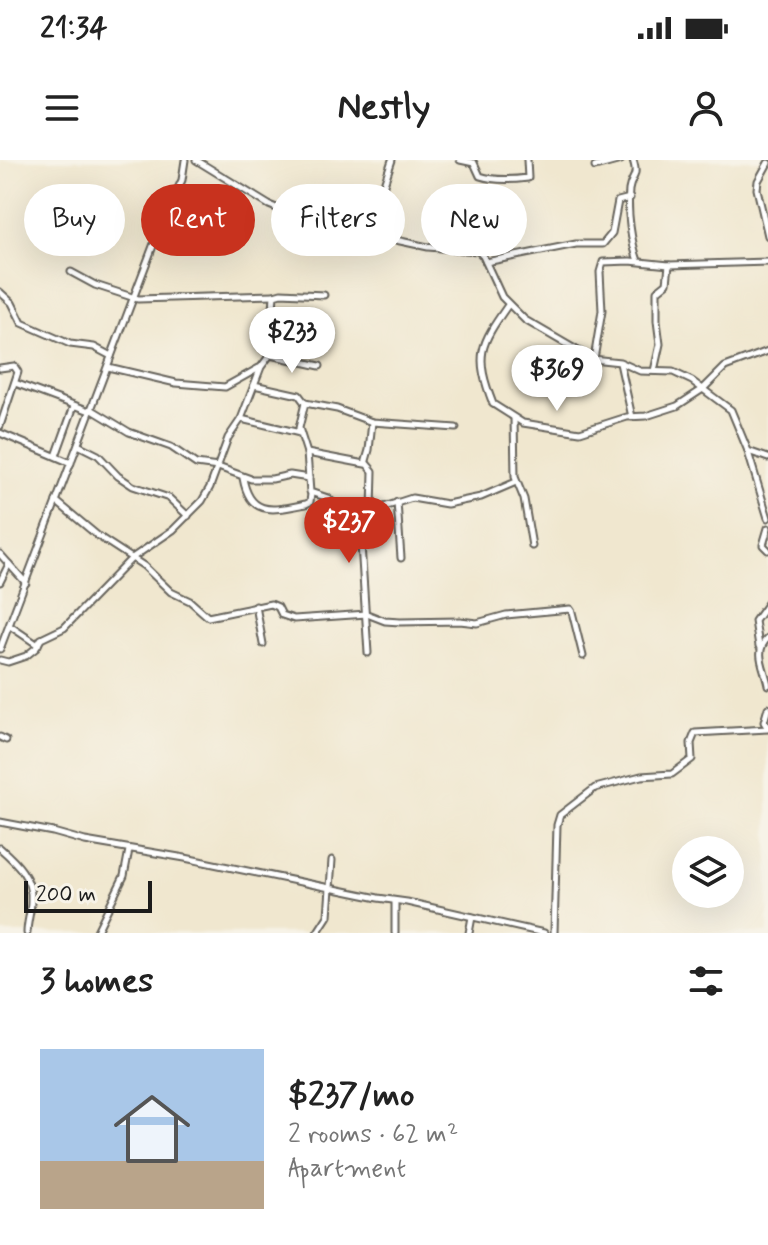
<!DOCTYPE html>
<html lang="en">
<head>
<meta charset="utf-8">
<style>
	:root { --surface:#fff; --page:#f2f2f2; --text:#222; --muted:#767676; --line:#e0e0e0; --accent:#c8321e }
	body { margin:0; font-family:Mynerve,sans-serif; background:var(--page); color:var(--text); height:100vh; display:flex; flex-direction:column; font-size:30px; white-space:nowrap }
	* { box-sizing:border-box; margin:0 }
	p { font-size:26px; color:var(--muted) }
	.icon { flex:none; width:44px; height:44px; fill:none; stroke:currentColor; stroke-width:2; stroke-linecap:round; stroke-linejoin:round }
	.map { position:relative; height:773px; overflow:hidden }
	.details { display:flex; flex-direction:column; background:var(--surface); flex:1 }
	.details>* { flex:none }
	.hud { position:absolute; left:24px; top:24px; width:720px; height:72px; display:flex; gap:16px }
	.buttons { position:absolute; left:672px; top:676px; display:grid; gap:16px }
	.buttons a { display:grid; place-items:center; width:72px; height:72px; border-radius:50%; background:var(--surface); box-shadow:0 8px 32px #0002; font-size:40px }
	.scale { position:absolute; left:24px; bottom:20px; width:128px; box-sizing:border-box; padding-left:8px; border:4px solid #1c1c1c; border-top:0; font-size:22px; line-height:28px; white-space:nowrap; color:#1c1c1c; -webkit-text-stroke:6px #f7f3e8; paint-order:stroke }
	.price { position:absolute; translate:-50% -68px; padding:0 18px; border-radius:28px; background:#fff; color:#222; font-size:26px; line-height:52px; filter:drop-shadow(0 2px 4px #0008) }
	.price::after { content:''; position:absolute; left:50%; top:48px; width:24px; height:18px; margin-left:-12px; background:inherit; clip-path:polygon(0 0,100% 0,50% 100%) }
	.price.selected { background:var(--accent); color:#fff }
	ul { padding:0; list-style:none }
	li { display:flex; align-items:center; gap:24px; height:200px; padding:0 40px }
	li+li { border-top:2px solid var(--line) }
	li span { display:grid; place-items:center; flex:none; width:224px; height:160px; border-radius:0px; color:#555 }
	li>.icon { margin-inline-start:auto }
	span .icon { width:96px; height:96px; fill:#fffc; stroke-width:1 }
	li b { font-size:34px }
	h2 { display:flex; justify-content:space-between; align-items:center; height:96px; padding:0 40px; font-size:34px }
	.pill { padding:0 28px; border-radius:36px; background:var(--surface); box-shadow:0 8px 32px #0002; font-size:28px; line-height:72px }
	.pill.selected { background:var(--accent); color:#fff }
	.status { display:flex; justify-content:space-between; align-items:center; height:56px; padding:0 40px; background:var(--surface); direction:ltr }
	.status svg { height:22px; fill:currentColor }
	header { display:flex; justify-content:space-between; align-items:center; height:104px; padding:0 40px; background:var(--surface); font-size:36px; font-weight:700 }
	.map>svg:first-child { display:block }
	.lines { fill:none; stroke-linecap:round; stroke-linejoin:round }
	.street-casing { stroke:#66635b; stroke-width:9 }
	.street { stroke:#fff; stroke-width:5 }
</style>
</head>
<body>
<div class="status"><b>21:34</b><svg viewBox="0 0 49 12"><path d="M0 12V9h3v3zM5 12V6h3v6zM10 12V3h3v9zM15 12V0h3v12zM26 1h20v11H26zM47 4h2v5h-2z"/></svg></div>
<header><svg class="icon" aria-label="menu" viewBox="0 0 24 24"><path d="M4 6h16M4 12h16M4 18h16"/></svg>Nestly<svg class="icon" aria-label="person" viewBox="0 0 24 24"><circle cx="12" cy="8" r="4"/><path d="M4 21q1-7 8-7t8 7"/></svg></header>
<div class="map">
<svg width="768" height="773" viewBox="0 0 768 773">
	<rect width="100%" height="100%" fill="#f7f3e8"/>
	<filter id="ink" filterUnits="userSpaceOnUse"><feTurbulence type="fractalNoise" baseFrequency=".0125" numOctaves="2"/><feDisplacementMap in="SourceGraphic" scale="16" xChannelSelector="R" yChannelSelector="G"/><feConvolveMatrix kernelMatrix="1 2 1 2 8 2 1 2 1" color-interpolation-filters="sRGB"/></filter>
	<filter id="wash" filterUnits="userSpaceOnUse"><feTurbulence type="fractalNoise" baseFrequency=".006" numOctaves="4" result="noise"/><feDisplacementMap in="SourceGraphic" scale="32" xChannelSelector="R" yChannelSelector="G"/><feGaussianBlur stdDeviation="1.8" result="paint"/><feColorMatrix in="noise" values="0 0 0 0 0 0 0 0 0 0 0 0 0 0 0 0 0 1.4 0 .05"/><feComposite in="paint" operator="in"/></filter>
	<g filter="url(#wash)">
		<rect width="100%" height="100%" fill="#f0e7cf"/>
	</g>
	<g filter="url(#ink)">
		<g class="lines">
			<g class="street-casing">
				<g id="street">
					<path d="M196,0L269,45L308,61L428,87L478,91L483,96L502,137L525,160L592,199L620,202L640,211L673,212L692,221L731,250L748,291L768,298"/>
					<path d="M460,0L474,3L480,16C495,21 512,20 528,18L527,0"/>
					<path d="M633,0C639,18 631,16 629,30C627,52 631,81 638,101"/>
					<path d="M768,3L758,21L757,29L768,76"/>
					<path d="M595,7L621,0"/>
					<path d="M379,75L384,24L392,0"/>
					<path d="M486,102L576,84H603L612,73L618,41L630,38"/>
					<path d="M71,112L95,125L138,139L274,135"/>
					<path d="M0,132L12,143L22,163L70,184L94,187L111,196"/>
					<path d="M508,145C480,185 474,195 493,244L523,263L580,272L627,257L646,256L677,246L703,229L725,207L768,191"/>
					<path d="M270,195L320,206"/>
					<path d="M594,199L602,151L600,112L603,102L630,101L669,105L768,102"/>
					<path d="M620,203L632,257"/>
					<path d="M108,207L176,223L225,227L259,208"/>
					<path d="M0,208L14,206L18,212L0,266"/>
					<path d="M654,211L660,184L657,161V131L667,123L669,105"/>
					<path d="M15,223L90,251"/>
					<path d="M254,225L299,235L305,243L337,249L372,262L456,268"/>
					<path d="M305,243L299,268L307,293L310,332L328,338L345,353L381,348L412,338L447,344L481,337L516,322"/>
					<path d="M91,249L129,272L171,287L196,304L218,307L251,319H272L290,315L309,318"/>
					<path d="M514,258L515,317L524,339L532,386"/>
					<path d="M241,259L300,273"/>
					<path d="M0,273L71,303"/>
					<path d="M78,285L98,295L118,316L133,326L169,338L188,356"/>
					<path d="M748,292L768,358"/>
					<path d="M307,293L365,304L369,290L372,262"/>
					<path d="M56,296L74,246"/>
					<path d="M366,303L373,311L372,350"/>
					<path d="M243,318C250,358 274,350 306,344L310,342L311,334"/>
					<path d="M56,341L98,376L144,406L171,432L190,441L208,457L271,444L278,447L282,455L294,459L367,454L385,461L400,462L460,461L477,463L506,455L570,449L572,452L583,496"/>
					<path d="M397,342L401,398"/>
					<path d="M359,353L368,493"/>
					<path d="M768,368L763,385L768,390"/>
					<path d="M0,394L26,423"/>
					<path d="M0,422L9,404"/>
					<path d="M256,446L263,484"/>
					<path d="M10,466L38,485"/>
					<path d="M768,478C753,491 765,508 768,525"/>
					<path d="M759,486L755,461L768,443"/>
					<path d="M0,489L161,65L182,20L185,0"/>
					<path d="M0,500L8,502L26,496L36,488L41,479L64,468L132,398L173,370L202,341L210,327L228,278L241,259L261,207L270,195L274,135L281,133L324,135"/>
					<path d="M768,548L764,562L768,568"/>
					<path d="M0,577L6,580"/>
					<path d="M0,662L53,672L85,681L185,698L378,738L407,742L544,773"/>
					<path d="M0,688C16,702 33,718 31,741C31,752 27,762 27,773"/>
					<path d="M395,741V773"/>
					<path d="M96,773L124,716L129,690"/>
					<path d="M317,773L328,756L332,700"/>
					<path d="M469,773L472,757"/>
					<path d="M554,773L557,665L560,655L595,628L641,616L672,614L692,599L691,583L695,573L768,569"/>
				</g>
			</g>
			<use href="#street" class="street"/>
		</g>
	</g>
</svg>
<div class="buttons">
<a><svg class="icon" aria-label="layers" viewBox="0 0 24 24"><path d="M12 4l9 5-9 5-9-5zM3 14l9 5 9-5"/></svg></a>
</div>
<div class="scale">200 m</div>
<b class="price" style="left:292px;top:215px">$233</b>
<b class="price" style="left:557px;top:253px">$369</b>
<b class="price selected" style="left:349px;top:405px">$237</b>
<div class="hud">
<a class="pill">Buy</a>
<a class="pill selected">Rent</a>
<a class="pill">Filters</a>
<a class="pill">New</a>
</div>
</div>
<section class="details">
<h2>3 homes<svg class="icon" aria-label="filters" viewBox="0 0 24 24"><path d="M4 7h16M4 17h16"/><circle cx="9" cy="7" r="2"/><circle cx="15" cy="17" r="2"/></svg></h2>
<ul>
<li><span style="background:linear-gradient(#a9c7e8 70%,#b9a48a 0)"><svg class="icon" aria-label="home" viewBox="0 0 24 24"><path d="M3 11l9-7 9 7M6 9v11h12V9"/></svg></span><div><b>$237/mo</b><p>2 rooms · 62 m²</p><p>Apartment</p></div></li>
</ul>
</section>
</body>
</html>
